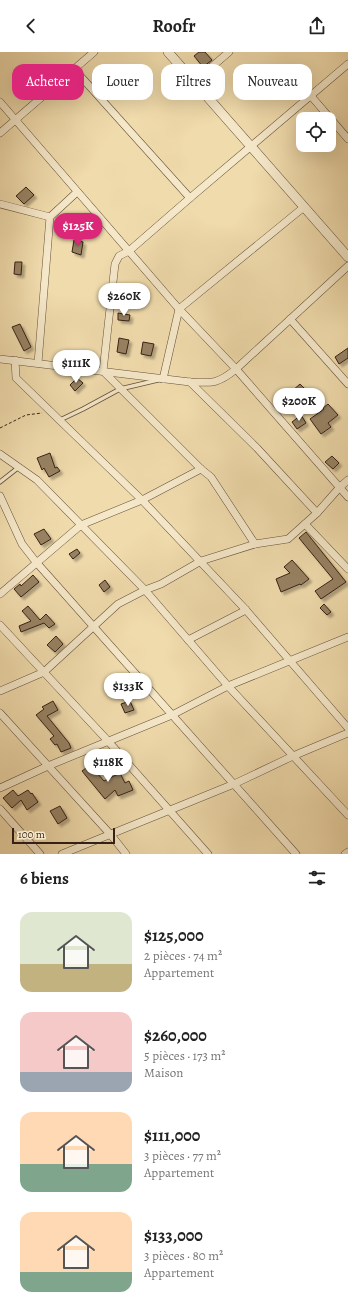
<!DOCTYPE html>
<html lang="fr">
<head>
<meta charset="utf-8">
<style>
	:root { --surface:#fff; --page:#f6f6f6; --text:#222; --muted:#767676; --accent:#db2777 }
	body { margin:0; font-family:Alegreya,serif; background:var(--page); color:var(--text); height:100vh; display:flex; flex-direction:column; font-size:15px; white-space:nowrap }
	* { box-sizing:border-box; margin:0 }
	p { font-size:13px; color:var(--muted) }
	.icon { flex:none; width:22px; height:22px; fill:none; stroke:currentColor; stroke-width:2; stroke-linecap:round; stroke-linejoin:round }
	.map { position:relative; height:802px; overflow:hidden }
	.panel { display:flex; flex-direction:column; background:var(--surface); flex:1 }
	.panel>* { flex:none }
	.top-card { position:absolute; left:12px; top:12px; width:324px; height:36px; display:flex; gap:8px }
	.controls { position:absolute; left:296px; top:60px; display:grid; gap:8px }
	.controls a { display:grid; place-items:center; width:40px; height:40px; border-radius:8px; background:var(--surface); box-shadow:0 4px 16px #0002; font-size:20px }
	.scale { position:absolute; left:12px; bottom:10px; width:103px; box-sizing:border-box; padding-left:4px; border:2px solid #372116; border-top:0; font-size:11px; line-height:14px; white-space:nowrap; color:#372116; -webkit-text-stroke:3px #f5e8c9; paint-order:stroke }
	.price { position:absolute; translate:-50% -34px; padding:0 9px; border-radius:14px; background:#fff; color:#222; font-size:13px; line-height:26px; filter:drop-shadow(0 1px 2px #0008) }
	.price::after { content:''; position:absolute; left:50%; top:24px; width:12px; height:9px; margin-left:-6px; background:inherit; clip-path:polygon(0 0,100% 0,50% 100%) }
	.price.current { background:var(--accent); color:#fff }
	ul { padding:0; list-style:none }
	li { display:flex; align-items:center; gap:12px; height:100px; padding:0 20px }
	li span { display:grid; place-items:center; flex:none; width:112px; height:80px; border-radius:12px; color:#555 }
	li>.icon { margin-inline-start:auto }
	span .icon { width:48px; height:48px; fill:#fffc; stroke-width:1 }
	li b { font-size:17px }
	h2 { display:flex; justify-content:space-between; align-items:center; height:48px; padding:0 20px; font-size:17px }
	.tag { padding:0 14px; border-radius:12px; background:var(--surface); box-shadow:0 4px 16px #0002; font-size:14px; line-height:36px }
	.tag.current { background:var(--accent); color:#fff }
	header { display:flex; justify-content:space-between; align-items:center; height:52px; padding:0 20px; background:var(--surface); font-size:18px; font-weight:700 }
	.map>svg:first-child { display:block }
	.building { fill:#978264; stroke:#372116; filter:url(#shadow) }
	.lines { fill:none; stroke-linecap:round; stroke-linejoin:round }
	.service-casing { stroke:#65503c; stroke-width:5 }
	.minor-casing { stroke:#65503c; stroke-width:8 }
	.tertiary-casing { stroke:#65503c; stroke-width:10 }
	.path { stroke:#372116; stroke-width:1; stroke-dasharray:3 2; stroke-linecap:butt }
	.service { stroke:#f5e8c9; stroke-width:3.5 }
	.minor { stroke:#f5e8c9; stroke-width:7 }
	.tertiary { stroke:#f5e8c9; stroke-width:9 }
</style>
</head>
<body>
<header><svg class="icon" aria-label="back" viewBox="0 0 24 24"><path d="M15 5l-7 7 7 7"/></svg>Roofr<svg class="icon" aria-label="share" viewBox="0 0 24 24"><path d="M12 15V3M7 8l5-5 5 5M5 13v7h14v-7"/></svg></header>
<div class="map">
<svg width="348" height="802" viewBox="0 0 348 802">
	<defs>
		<filter id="shadow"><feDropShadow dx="3" dy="3" stdDeviation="1" flood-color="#0004"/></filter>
	</defs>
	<rect width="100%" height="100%" fill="#f0dbac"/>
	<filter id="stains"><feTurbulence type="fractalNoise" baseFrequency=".005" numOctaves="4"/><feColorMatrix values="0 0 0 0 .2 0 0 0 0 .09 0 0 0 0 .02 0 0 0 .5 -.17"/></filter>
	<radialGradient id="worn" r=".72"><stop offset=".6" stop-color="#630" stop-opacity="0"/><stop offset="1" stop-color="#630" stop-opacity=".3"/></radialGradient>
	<g class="building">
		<path d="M199,0H205L212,8L203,15L194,4Z"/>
		<path d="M26,135L34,143L24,152L16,144Z"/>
		<path d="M74,188L83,190L81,203L72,200Z"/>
		<path d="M15,210H22L21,223L14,222Z"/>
		<path d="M118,261L130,263L129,269L118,268Z"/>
		<path d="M20,272L31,295L24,299L12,275Z"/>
		<path d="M119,286L129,288L126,302L117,300Z"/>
		<path d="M143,290L154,292L151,304L141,302Z"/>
		<path d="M348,296V306L339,312L335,305Z"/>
		<path d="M77,326L83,331L75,339L70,333Z"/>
		<path d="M300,332L308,340L301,348L292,339Z"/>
		<path d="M328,352L338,363L328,371L331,375L321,382L310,367L324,357L323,356Z"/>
		<path d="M301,363L306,371L297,377L292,370Z"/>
		<path d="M50,401L55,416L57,415L60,419L49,425L44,416L42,418L37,406Z"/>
		<path d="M332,404L339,411L333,417L325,410Z"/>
		<path d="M44,477L51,487L41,493L34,482Z"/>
		<path d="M306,480L346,530L321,547L315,539L333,527L299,486Z"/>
		<path d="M77,497L80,501L73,507L69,502Z"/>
		<path d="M292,508L309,527L301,533L300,532L281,540L276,527L290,521L284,515Z"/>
		<path d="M33,523L39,530L21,545L14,537L20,532L21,534Z"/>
		<path d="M105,528L110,535L104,540L99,533Z"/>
		<path d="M324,552L331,560L327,563L320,556Z"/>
		<path d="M28,554L40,568L46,562L55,572L49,576L44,571L21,580L19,574L31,569L22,559Z"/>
		<path d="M56,584L63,592L55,600L47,593Z"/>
		<path d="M53,649L58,658L47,664L69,691L71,696L61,700L57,692L55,693L50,687L54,684L36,663L44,657L42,655Z"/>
		<path d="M130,649L134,658L125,661L121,652Z"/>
		<path d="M90,713L104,729L120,721L125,731L129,729L133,738L118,744L115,738L105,747L82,719Z"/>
		<path d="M13,738L18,744L28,738L31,742L32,741L38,750L27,758L21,748L12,756L3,746Z"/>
		<path d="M60,754L67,766L58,772L50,759Z"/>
	</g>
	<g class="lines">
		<g class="service-casing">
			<g id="service">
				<path d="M60,368L83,357L120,337L158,328"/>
				<path d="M0,430L19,415"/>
			</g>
		</g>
		<g class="minor-casing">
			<g id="minor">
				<path d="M74,17L190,146"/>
				<path d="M194,30L229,0"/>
				<path d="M311,44L348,87"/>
				<path d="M0,50L179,257L236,317L348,445"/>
				<path d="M0,81L94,0"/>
				<path d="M0,152L50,165"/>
				<path d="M290,267L348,332"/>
				<path d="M0,307L190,330C212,331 218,332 236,317L348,214"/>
				<path d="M15,308L16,326L142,448L246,558L348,676"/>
				<path d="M38,311L50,165L77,140"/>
				<path d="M163,327L179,257L304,155"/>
				<path d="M190,330L257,396L317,461"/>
				<path d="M0,402L37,428L145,538L228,634L348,763"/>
				<path d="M0,444L22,492L36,510L296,802"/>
				<path d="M305,472L348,517"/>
				<path d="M255,492L211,425L201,417L103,319L115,212L119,204L129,199L190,146L348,12"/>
				<path d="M0,542L81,473L142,448L201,417"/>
				<path d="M0,573L108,689L208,802"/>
				<path d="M188,588L246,558"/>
				<path d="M0,639L44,620L118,552L145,538L161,532L201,509L255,492L288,487L317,461L340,435L348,428"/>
				<path d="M0,661L111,783L126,802"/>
				<path d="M0,736L48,714L172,663L228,634L348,585"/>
				<path d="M0,757L40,802"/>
				<path d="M62,802L234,732L293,704L348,681"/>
				<path d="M345,802L348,800"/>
			</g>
		</g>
		<g class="tertiary-casing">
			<path id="tertiary" d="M168,0L348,205"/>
		</g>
		<path class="path" d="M0,376L26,363L42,361"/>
		<use href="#service" class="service"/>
		<use href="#minor" class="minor"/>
		<use href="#tertiary" class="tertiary"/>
	</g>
	<rect width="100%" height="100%" filter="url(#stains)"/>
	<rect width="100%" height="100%" fill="url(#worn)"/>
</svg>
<div class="controls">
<a><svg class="icon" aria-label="locate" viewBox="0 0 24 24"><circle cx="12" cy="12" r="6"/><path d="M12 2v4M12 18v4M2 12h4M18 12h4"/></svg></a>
</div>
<div class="scale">100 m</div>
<b class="price current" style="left:78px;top:195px">$125K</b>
<b class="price" style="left:124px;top:265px">$260K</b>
<b class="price" style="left:76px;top:332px">$111K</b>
<b class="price" style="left:299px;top:370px">$200K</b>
<b class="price" style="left:128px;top:655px">$133K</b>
<b class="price" style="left:108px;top:731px">$118K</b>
<div class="top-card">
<a class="tag current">Acheter</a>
<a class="tag">Louer</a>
<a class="tag">Filtres</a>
<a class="tag">Nouveau</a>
</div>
</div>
<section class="panel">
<h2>6 biens<svg class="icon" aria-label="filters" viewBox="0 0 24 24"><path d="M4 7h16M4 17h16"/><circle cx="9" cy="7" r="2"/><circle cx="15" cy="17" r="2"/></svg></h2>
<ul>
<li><span style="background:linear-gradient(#dfe7d0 65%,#c2b280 0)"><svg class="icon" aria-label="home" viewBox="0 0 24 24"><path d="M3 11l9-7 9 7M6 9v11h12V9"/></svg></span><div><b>$125,000</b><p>2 pièces · 74 m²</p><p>Appartement</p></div></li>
<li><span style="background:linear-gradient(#f6c9c9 75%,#9aa5b1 0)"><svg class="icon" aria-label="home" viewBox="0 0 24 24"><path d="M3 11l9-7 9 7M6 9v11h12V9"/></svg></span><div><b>$260,000</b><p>5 pièces · 173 m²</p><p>Maison</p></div></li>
<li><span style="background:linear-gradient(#ffd9b3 65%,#7fa58c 0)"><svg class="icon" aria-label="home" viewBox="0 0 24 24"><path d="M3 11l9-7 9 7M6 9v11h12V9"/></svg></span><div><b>$111,000</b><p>3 pièces · 77 m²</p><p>Appartement</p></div></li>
<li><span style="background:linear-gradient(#ffd9b3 75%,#7fa58c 0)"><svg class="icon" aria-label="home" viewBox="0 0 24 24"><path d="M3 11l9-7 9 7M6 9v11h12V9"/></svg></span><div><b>$133,000</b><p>3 pièces · 80 m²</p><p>Appartement</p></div></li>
</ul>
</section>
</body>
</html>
